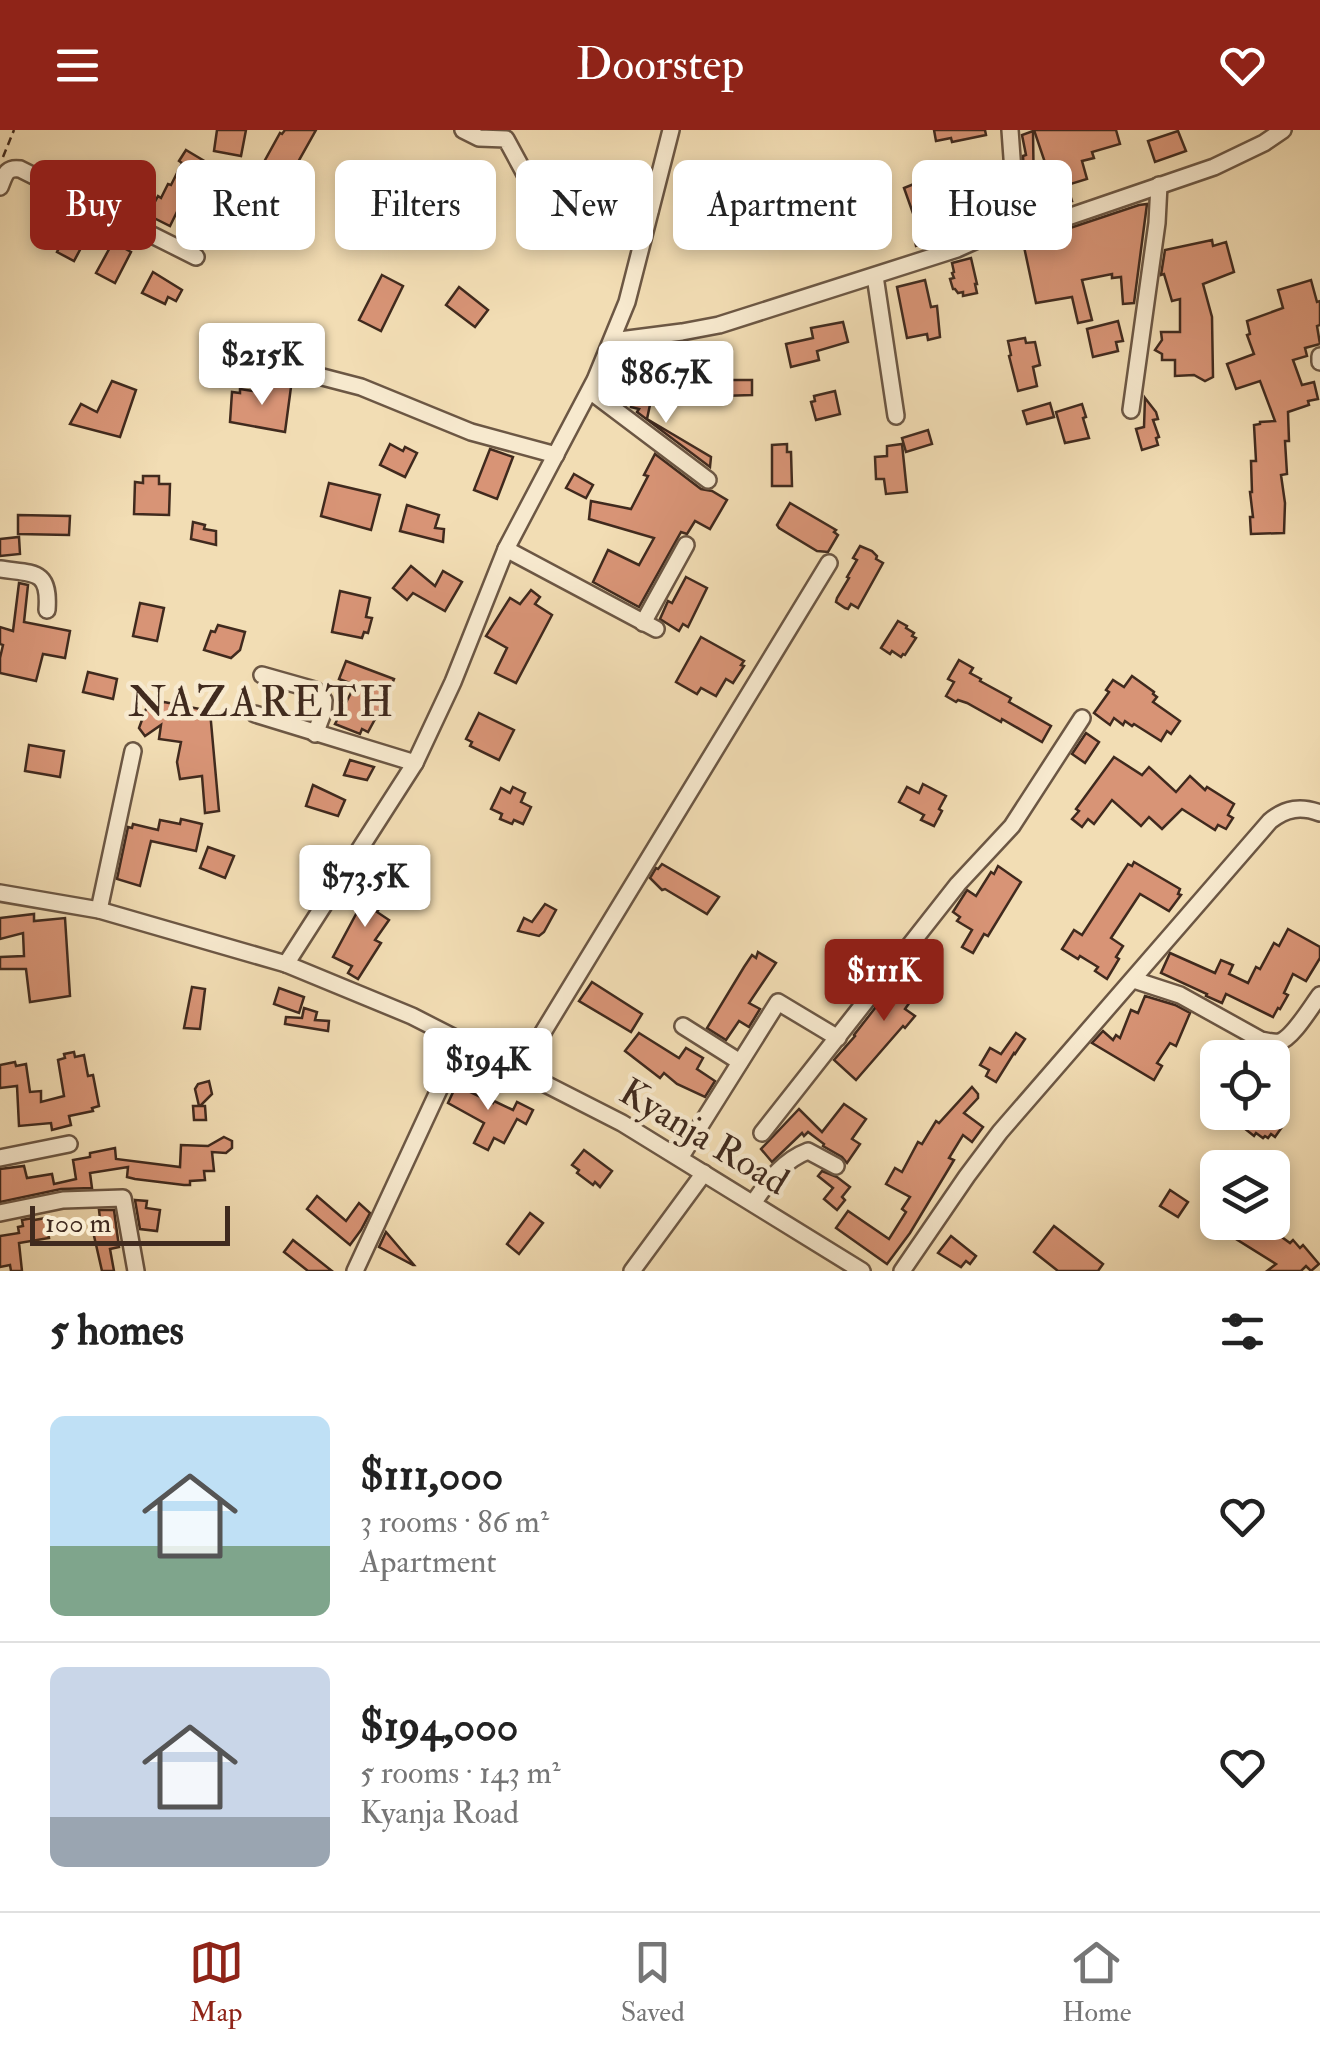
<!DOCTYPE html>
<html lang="en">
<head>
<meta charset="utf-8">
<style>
	:root { --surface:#fff; --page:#f6f6f6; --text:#222; --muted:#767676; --line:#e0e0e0; --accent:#8f2418 }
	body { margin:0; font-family:"IM FELL Double Pica",serif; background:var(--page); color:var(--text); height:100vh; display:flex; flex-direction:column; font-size:38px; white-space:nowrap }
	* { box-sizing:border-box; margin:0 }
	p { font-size:32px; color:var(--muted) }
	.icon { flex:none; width:55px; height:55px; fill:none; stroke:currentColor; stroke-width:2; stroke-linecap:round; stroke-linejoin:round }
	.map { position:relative; height:1141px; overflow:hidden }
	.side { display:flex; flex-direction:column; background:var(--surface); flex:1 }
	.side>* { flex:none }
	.banner { position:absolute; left:30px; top:30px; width:1260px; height:90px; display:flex; gap:20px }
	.fabs { position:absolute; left:1200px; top:910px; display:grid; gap:20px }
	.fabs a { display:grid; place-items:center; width:90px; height:90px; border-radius:15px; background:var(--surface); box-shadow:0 5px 15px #0003; font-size:50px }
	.scale { position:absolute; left:30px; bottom:25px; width:200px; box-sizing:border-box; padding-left:10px; border:5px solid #402a1e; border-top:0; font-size:28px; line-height:35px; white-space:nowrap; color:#402a1e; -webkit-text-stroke:8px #f7e9ce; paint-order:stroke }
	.price { position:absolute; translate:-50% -85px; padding:0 22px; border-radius:10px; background:#fff; color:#222; font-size:32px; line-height:65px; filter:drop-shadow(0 2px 5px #0008) }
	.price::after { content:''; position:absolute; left:50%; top:60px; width:30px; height:22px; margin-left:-15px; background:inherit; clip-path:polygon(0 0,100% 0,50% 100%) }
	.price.current { background:var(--accent); color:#fff }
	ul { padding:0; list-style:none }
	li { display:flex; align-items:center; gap:30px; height:250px; padding:0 50px }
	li+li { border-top:2px solid var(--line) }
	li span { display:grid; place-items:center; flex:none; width:280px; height:200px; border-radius:15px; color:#555 }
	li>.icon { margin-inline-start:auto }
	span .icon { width:120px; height:120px; fill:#fffc; stroke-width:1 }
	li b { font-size:42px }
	h2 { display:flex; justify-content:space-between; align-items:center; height:120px; padding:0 50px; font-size:42px }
	.chip { padding:0 35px; border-radius:15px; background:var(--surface); box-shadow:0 5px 15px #0003; font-size:35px; line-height:90px }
	.chip.current { background:var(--accent); color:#fff }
	header { display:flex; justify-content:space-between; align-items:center; height:130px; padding:0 50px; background:var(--accent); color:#fff; font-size:45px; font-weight:600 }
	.tab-bar { display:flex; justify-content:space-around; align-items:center; height:140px; border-top:2px solid var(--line); background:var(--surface); font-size:28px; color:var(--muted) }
	.tab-bar a { display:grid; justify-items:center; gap:5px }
	.tab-bar .current { color:var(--accent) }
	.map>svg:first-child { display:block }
	.building { fill:#d89476; stroke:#402a1e; stroke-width:2.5 }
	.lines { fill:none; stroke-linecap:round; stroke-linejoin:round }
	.minor-casing { stroke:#6c5744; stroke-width:20 }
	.path { stroke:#402a1e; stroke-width:2.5; stroke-dasharray:8 5; stroke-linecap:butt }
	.minor { stroke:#f7e9ce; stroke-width:15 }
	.labels { text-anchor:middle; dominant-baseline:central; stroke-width:9; stroke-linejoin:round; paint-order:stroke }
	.street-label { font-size:38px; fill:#402a1e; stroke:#f7e9ce }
	.quarter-label { font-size:42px; letter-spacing:2.5px; fill:#402a1e; stroke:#f7e9ce }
</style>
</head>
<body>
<header><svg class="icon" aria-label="menu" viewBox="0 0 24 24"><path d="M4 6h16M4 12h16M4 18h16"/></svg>Doorstep<svg class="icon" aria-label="heart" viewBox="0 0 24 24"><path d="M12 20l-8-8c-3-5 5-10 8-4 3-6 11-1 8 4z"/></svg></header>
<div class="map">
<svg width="1320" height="1141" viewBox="0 0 1320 1141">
	<rect width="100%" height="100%" fill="#f2ddb4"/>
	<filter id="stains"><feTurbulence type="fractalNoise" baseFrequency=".002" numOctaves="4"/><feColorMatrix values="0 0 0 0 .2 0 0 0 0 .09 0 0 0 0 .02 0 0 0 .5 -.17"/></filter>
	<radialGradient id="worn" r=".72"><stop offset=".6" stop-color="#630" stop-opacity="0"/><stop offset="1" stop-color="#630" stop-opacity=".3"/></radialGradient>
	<g class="building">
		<path d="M217,0H246L241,26L214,21Z"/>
		<path d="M285,0H316L280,64L254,50L280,3L282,4Z"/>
		<path d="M934,0H985L986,5L952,12L951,8L936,11Z"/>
		<path d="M1034,0H1116L1120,14L1092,22L1094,28L1082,31L1087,49L1067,55L1072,71L1059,74Z"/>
		<path d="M1033,1L1034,71H1026L1023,26L1026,25L1022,5Z"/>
		<path d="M1178,1L1186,21L1155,32L1148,11Z"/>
		<path d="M186,20L206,32L200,43L197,41L170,96L148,85L158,66L161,68L168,54L171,55L182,33L179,31Z"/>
		<path d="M992,33L1000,79L984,82L979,54L984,53L980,35Z"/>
		<path d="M941,43L950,66L940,69L950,105L916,116L914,106L920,103L904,58Z"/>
		<path d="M1147,74L1134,173L1123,174L1121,147L1112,148V144L1082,150L1092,190L1078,193L1072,167L1036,173L1023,112L1026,111V107L1067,101V99L1139,75Z"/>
		<path d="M78,81L96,90L74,131L57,122Z"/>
		<path d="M1212,110L1213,116L1226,112L1234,142L1203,154L1212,187L1213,247L1205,251L1194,245L1175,246V230H1162V224L1155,220L1162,210L1161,202H1180V169L1172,171L1164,144L1161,145L1165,120Z"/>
		<path d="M113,112L131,122L115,153L96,143Z"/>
		<path d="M971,128L977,154H975L977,163L963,166V162L958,163L955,159H953L950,149L954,148L952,143L954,142L952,133Z"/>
		<path d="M153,142L182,160L176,171L168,167L165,174L142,163Z"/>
		<path d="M382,145L403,156L381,201L359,190Z"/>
		<path d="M925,150L931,177L937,176L940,207L928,210L927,204L907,208L897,157Z"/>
		<path d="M1311,150L1317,172L1320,171V195L1317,196L1320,214L1305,218L1307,226L1293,230L1302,255L1314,252L1318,269L1308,271L1309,275L1288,282L1289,311H1285L1287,344L1281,345L1285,373L1284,403L1251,404L1250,387H1253L1250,362H1252L1251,331H1256L1254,295L1260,294V292L1275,291L1260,251L1236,259L1227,234L1254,224L1247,205L1250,204L1247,191L1283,178L1278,160Z"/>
		<path d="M459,157L488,180L475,197L446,175Z"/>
		<path d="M1118,191L1123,211L1116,212L1118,221L1093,227L1087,199Z"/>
		<path d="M843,192L848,212L817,221L819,230L791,237L786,214L813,208L811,198Z"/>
		<path d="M1025,208L1026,213L1035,212L1040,235L1033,237L1037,256L1018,261L1009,226L1011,225L1008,211Z"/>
		<path d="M721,250H752V265L721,266Z"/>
		<path d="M112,251L136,260L120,307L70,294L81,274L97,282Z"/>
		<path d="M267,254L291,257L285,302L230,292L232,262L240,263V259L266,263Z"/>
		<path d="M652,256H654L647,289L711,327L710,337L637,282L639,279L631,277L633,266L645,268Z"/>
		<path d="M835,261L840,284L816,290L811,272L815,271L814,266Z"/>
		<path d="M1145,268L1156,282L1158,289L1153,290L1159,307L1156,308L1158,315L1142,320L1136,299L1144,297Z"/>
		<path d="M1050,273L1054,287L1027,294L1023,281Z"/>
		<path d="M1082,274L1086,287L1083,288L1089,308L1065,313L1056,282Z"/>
		<path d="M928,300L932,314L906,322L902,308Z"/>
		<path d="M390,314L403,321L405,317L417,323L405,347L380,335Z"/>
		<path d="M787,314V322H791L792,356H772V315Z"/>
		<path d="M902,314L907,362L886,364L884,349H876L875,327L887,326V316Z"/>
		<path d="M490,319L513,327L497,369L474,360Z"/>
		<path d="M655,324L701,359L712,361L727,370L710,399L695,391L687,404L681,402L639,477L593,452L608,420L639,435L654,408L589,389L591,371L631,379L648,346L644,345Z"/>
		<path d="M574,344L593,355L586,368L566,358Z"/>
		<path d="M143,346H159V354H170L169,385L134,384L135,352L143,353Z"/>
		<path d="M329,353L380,365L371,400L321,386Z"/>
		<path d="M790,373L836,400L834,402L838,405L828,422L817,421L779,398L777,395Z"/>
		<path d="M407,375L439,385L435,398L444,399L443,412L400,401Z"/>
		<path d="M18,385L70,386L69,405L18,404Z"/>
		<path d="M193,392L205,395L204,399L216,401V415L191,409Z"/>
		<path d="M19,407L20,424L0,426V409Z"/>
		<path d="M860,416L872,421L877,426L876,429L883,433L858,478L851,474L848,479L845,478L836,472L837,468L849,448L847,447L857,430L853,428Z"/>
		<path d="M411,436L435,456L443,441L462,452L445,481L413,463L407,470L393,458Z"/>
		<path d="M686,447L707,458L688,497L683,494L679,501L660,489L668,471L672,473Z"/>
		<path d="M19,453L28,455L24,492L70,501L65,528L43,524L36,551L0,543V528L3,515L0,514V497L13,501Z"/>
		<path d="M531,460L540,467L535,474L552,485L516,553L495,543L507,518L486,506L510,468L520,474Z"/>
		<path d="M340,461L370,468L366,487L372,488L368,503L364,502L362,508L332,502Z"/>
		<path d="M140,473L164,478L157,511L133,506Z"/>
		<path d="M898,491L907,496L906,498L914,503L912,506L916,508L905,525L903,524L901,527L892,521L890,524L881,518Z"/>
		<path d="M218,495L245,502L240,520L231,528L204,520L211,501L215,502Z"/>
		<path d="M701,507L744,531L741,535L744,536L733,553L726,549L716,566L701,558L697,564L676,552Z"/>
		<path d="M959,530L973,538L970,543L981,549L980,551L1011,568L1009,572L1051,596L1042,612L1002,589L1001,592L967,573L958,570L956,572L946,566L954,552L948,549Z"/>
		<path d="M346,531L394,549L387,567L368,602L362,599L360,604L335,594L355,555L339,549Z"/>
		<path d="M88,542L117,549L113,569L83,562Z"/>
		<path d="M1132,546L1154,562L1153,564L1157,567L1153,572L1180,591L1171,604L1167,601L1161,611L1134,594L1132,596L1125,591L1123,595L1114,588L1110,595L1094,583L1109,562L1106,560L1113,550L1124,557Z"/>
		<path d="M164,572L210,581L219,681L205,683L202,646L180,649L177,632L181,612L159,609L161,595L145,606L139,598L146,579Z"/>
		<path d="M479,583L514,600L499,630L470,616L472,612L466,609Z"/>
		<path d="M1086,603L1099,612L1085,633L1072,624Z"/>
		<path d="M29,615L64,621L60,647L25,641Z"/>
		<path d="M1114,627L1142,645L1149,637L1176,662L1190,646L1205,660L1207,657L1234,674L1228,685L1233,688L1226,699L1218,695L1215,700L1182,679L1162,699L1149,687L1141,696L1112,670L1094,694L1088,689L1082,697L1072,689L1079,681L1076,679Z"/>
		<path d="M350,630L374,637L367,650L344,645Z"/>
		<path d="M923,654L946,666L939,679L942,681L934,696L921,690L924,685L899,672L907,657L919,663Z"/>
		<path d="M313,655L345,670L338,686L306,676Z"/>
		<path d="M513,657L525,663L521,672L531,677L523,694L514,690L512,694L500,689L502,684L491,679L501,658L510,663Z"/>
		<path d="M181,689L202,694L196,721L151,711L140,756L117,749L128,697L132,698L133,694L158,700L160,690L180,694Z"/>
		<path d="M208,717L234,726L225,748L200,738Z"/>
		<path d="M1134,732L1180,759L1178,764L1181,765L1169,781L1140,764L1111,808L1123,816L1116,827L1119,829L1107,849L1095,841L1098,837L1080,826L1078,829L1062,819L1074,800L1082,805L1128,734L1132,736Z"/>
		<path d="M662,734L719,767L707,784L665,759L662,760L650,748L656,738L658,739Z"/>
		<path d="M998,736L1021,752L988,806L984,804L973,823L962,817L972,800L957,791L960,787L953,782L967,760L976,766L991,742L994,744Z"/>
		<path d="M377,745L393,756L377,782L389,790L375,810L381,813L358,849L348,843L352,836L333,827Z"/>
		<path d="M545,774L556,780L544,802L539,806L518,801L524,788L532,792Z"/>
		<path d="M34,784V791L65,788L70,866L30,872L26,839H0V827L24,826L23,803L0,809V788Z"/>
		<path d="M1288,799L1320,817V828L1306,851L1293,844L1284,863L1288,865L1280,879L1278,878L1273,887L1226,864L1222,873L1206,866L1207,864L1161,843L1170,823L1215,843L1221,830L1233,835L1229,844L1248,853L1256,837L1260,839L1274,813L1279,816Z"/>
		<path d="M758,822L776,833L749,873L760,879L749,897L739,891L726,910L707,898L744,837L752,825L756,828Z"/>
		<path d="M909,834L939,856L928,870L917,862L905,879L915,886L905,898L903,896L856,950L834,930L855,906L854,905L886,864L894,870L908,855L898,848Z"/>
		<path d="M592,852L642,884L631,902L579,871Z"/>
		<path d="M192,857L205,859L200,899L184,898Z"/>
		<path d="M279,858L304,867L299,883L274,874Z"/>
		<path d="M1145,866L1175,875L1190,883L1176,916L1170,913L1157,933L1162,936L1154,950L1092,913L1103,901L1113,910L1116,905L1120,908L1131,880L1138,883Z"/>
		<path d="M304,878L317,882L315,890L329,891L328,901L285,894L286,887L302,888Z"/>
		<path d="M639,903L679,928L686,918L703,928L697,939L715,951L705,967L677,954L664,943L660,948L625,921Z"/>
		<path d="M1016,903L1025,909L1015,924L1014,923L996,952L986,946L989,940L980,935L990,918L1001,924Z"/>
		<path d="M74,922L75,927L84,925L88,946L93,945L99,976L92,978L93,981L69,986L71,995L52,1000L51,993L19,996L17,956L0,958V935L15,932L16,936L26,934L30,962L41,961V972L64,966L58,930L65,928L64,924Z"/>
		<path d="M461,945L475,951L470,962L493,973L494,971L513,980L517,972L533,980L526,994L517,989L504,1013L494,1008L488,1020L474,1013L484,993L448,973Z"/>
		<path d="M209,951L212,964L200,976H205L206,990H194L193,976H199L195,959L198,954Z"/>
		<path d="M972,957L978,964V968L964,983L983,997L972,1012L963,1005L949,1028L954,1030L910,1103L887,1134L836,1098L848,1081L889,1109L906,1082L902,1079L910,1067L886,1054L895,1038L902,1042L918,1012L922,1014L936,991L939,993Z"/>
		<path d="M844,974L866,989L852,1009L860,1014L847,1033L842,1027L823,1016L824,1014L808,1002L804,1006L802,1003L772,1032L761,1019L799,979L822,1002Z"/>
		<path d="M1256,982H1277L1272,989L1282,997L1275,1007L1271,1004L1268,1008L1265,1006L1263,1008L1256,1003L1254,1006L1244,998Z"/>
		<path d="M224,1007L232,1011V1018L226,1023L212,1022L214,1041H204L205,1050L190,1051V1055H184L135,1049L127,1047L128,1037L90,1043L92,1058L61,1059L0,1072V1039L24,1036L27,1048L52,1044L54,1054L76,1049L73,1030L90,1027V1023L115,1018L116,1029L180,1037L181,1015L208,1016Z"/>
		<path d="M584,1020L612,1041L600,1057L595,1052L593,1055L577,1043L579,1040L572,1035Z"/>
		<path d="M822,1041L837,1047L850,1057L842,1067L845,1070L837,1080L824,1069L833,1058L818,1046Z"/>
		<path d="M1170,1060L1188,1072L1178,1087L1160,1076Z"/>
		<path d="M317,1066L346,1091L359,1073L370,1083L361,1100L350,1115L307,1079Z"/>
		<path d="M135,1070L147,1071L146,1078L160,1080L157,1101L140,1099Z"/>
		<path d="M99,1080H114L119,1117L110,1119L114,1141H102L92,1097H101Z"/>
		<path d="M530,1083L543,1093L519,1124L507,1114Z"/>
		<path d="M33,1088L34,1090L46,1088L49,1108L19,1113L22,1141H11L10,1135L0,1137V1106L19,1103L18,1097L23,1096L22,1090Z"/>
		<path d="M1235,1092H1261L1290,1113L1293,1110L1300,1118L1303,1115L1319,1134L1311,1141L1306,1136L1301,1141H1267L1276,1134L1228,1104Z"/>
		<path d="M1054,1096L1103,1134L1098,1141H1058L1034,1122Z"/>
		<path d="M386,1102L414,1135H413L379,1117Z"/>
		<path d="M951,1106L976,1126L970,1134L966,1131L961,1137L938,1123Z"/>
		<path d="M293,1110L332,1141H308L284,1122Z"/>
	</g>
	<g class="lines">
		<g class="minor-casing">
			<g id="minor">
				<path d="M463,0L479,8L506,9L538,68L650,81"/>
				<path d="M1010,0L1017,97"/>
				<path d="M0,57C5,45 6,37 20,39L196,127"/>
				<path d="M875,146L896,286"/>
				<path d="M612,211L682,202L719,195L957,119L995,102L1068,87L1214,37L1264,13L1283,0"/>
				<path d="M1320,226V232"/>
				<path d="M257,230L361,257L471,302L556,325"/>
				<path d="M590,261L708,350"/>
				<path d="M1131,280L1157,93L1159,55"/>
				<path d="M506,419L656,499"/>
				<path d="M0,439C34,444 50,439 47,480"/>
				<path d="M643,493L686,415"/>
				<path d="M262,545L315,560L324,570L323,583L315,604"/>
				<path d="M255,584L415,633"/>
				<path d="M0,763L99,780L286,834L412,886L622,993L862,1141"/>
				<path d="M99,780L133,621"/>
				<path d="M286,834L415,633L453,552L506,419L595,250L627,172L671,0"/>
				<path d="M1134,850L1180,865L1261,910C1266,911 1274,913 1279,912C1292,909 1311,877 1320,865"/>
				<path d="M683,896L740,932"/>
				<path d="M520,940L829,433"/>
				<path d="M762,1003L958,754L1012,696L1082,588"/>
				<path d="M0,1028L69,1014"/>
				<path d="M680,1028L778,872L838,908"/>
				<path d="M753,1073C769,1051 782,1031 808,1021L836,1036"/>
				<path d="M0,1083L63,1070L123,1068L136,1141"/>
				<path d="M355,1141L462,910"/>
				<path d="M632,1141L704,1043"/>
				<path d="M902,1141L967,1046L1000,1002L1270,691C1286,678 1301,676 1320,683"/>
			</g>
		</g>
		<path class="path" d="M3,27L14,0"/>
		<use href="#minor" class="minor"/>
	</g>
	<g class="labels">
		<g class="street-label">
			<text transform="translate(704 1007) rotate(31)">Kyanja Road</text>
		</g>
		<g class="quarter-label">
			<text x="262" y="573">NAZARETH</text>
		</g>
	</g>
	<rect width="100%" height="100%" filter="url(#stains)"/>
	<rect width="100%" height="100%" fill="url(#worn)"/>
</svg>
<div class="fabs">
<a><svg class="icon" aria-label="locate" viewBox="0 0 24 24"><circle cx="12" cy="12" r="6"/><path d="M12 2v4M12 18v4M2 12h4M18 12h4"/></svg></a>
<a><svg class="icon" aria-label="layers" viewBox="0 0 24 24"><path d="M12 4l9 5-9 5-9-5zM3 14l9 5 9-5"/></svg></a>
</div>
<div class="scale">100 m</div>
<b class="price" style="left:262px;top:278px">$215K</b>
<b class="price" style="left:666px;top:296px">$86.7K</b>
<b class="price" style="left:365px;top:800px">$73.5K</b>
<b class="price current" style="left:884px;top:894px">$111K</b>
<b class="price" style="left:488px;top:983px">$194K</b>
<div class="banner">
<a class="chip current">Buy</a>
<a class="chip">Rent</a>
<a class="chip">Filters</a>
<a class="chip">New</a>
<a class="chip">Apartment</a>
<a class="chip">House</a>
</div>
</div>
<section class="side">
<h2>5 homes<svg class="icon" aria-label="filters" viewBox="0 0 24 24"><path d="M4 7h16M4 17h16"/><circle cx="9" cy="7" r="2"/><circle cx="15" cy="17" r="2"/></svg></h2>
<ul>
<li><span style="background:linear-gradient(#bfe0f5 65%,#7fa58c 0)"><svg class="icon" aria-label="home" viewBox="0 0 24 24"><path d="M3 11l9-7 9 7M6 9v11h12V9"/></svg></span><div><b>$111,000</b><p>3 rooms · 86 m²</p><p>Apartment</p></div><svg class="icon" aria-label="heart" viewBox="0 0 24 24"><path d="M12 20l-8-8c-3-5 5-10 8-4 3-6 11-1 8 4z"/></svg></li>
<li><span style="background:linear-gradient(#c9d6e8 75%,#9aa5b1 0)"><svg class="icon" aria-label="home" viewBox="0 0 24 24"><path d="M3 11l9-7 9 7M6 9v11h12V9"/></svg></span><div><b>$194,000</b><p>5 rooms · 143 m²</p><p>Kyanja Road</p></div><svg class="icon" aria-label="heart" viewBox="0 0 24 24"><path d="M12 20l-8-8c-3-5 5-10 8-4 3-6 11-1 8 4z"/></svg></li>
</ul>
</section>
<nav class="tab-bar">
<a class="current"><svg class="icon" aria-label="map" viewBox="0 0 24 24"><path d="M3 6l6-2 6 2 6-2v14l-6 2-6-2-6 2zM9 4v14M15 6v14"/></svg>Map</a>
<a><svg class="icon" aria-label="saved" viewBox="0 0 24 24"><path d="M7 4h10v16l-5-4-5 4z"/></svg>Saved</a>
<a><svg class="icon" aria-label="home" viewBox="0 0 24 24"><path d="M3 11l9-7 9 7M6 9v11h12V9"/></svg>Home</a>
</nav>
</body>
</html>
